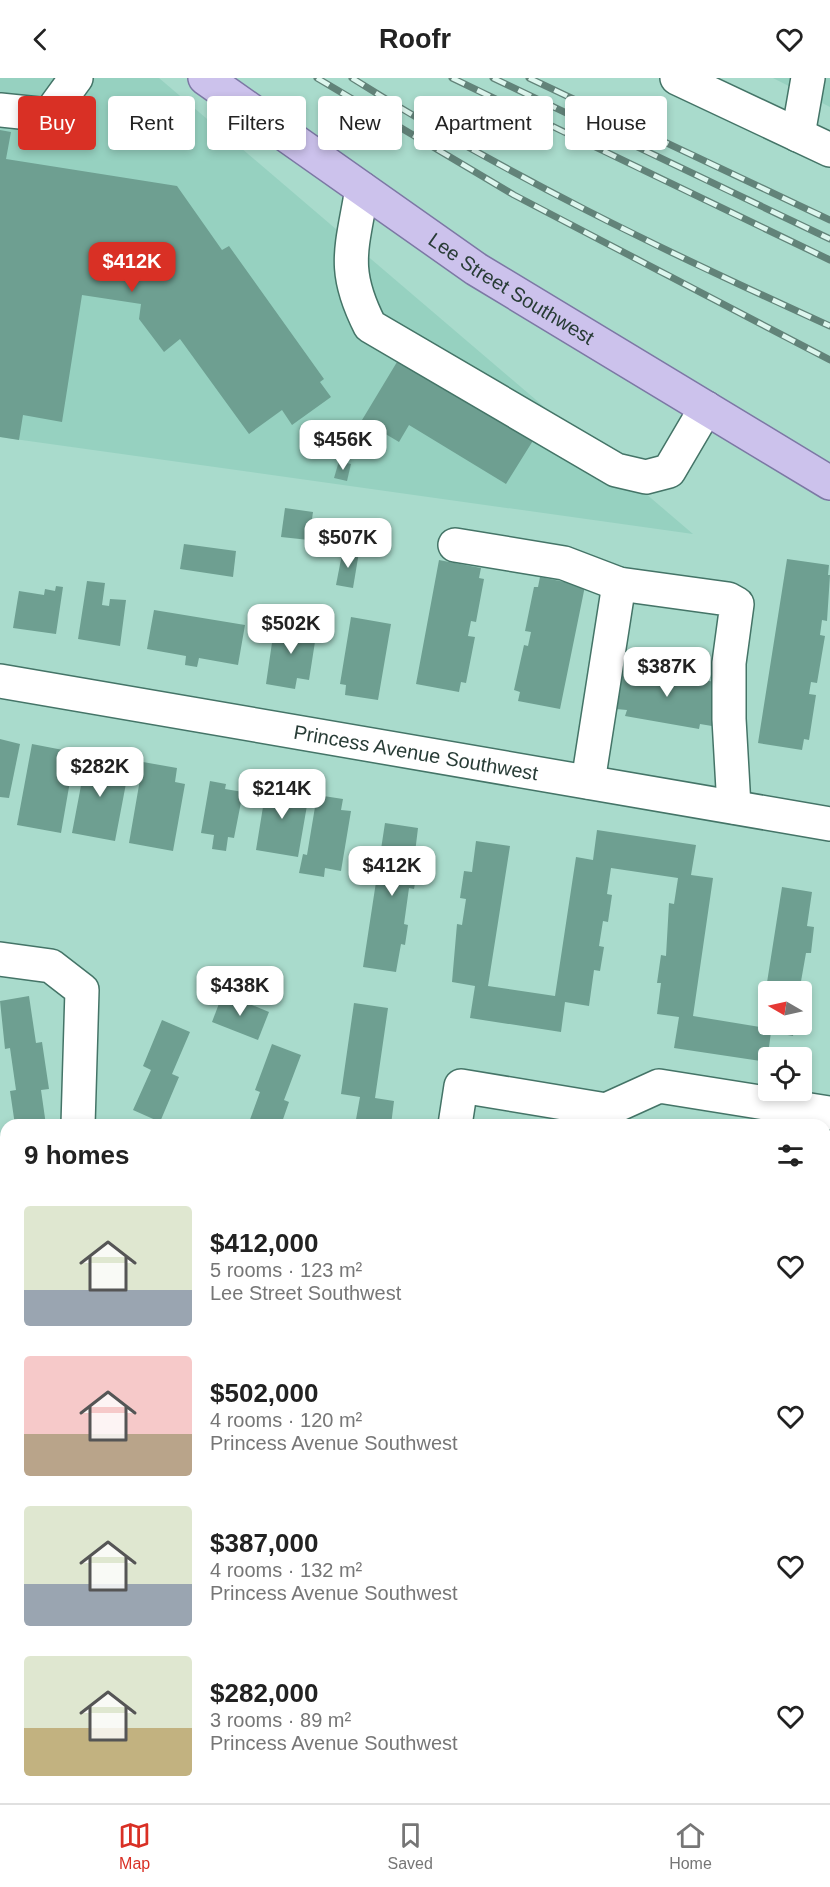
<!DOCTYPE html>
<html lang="en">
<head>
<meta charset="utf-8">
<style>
	:root { --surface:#fff; --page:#f2f2f2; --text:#222; --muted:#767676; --line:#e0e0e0; --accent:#d93025 }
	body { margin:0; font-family:Helvetica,sans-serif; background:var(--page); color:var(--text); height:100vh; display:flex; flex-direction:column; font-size:22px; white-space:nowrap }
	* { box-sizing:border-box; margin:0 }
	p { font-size:20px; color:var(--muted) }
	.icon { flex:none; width:33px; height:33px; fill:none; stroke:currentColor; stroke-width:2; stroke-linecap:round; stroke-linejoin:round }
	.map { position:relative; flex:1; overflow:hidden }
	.panel { position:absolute; left:0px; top:1041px; width:831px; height:684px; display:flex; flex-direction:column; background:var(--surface); border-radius:18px 18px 0 0; box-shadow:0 3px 9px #0003 }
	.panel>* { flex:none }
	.hud { position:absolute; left:18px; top:18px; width:795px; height:54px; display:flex; gap:12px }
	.needle { width:39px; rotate:279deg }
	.fabs { position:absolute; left:758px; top:903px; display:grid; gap:12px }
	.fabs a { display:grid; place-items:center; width:54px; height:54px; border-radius:6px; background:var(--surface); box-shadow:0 3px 9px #0003; font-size:30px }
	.price { position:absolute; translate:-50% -51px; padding:0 14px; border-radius:12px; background:#fff; color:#222; font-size:20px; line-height:39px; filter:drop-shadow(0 2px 3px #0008) }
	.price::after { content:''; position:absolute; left:50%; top:36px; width:18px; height:14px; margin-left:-9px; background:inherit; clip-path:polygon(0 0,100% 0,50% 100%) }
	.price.current { background:var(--accent); color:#fff }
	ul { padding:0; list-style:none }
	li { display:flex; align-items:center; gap:18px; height:150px; padding:0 24px }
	li span { display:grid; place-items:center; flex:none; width:168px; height:120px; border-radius:6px; color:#555 }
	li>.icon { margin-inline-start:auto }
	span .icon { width:72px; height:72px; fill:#fffc; stroke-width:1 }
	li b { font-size:26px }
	h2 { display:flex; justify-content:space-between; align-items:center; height:72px; padding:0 24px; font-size:26px }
	.tag { padding:0 21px; border-radius:6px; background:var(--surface); box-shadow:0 3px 9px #0003; font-size:21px; line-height:54px }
	.tag.current { background:var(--accent); color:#fff }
	header { display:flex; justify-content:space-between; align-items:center; height:78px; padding:0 24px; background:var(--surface); font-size:27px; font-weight:800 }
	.tab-bar { display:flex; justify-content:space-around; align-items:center; height:84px; border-top:2px solid var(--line); background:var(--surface); font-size:16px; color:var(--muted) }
	.tab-bar a { display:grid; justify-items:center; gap:3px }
	.tab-bar .current { color:var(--accent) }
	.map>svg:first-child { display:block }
	.built { fill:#96d1c0 }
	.green { fill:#e89b65 }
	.building { fill:#6e9f91 }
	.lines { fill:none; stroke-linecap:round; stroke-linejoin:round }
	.minor-casing { stroke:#447467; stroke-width:36 }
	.major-casing { stroke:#7c78a4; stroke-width:36 }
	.minor { stroke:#fff; stroke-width:33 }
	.major { stroke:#ccc2ec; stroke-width:33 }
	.rail-casing { stroke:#628379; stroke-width:7 }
	.rail { stroke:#ddf6ee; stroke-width:4.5; stroke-dasharray:14; stroke-linecap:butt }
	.labels { text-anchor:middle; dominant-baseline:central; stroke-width:6; stroke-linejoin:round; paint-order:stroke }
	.street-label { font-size:20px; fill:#283c36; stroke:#ddf6ee }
</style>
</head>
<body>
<header><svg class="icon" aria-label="back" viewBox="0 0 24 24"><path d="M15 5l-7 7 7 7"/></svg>Roofr<svg class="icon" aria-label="heart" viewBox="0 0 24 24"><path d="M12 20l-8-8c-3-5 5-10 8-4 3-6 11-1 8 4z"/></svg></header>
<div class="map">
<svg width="830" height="1725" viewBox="0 0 830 1725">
	<rect width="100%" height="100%" fill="#a9dbcc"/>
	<g class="built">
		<path d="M0,0H159L693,456L0,359Z"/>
		<path d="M773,0H830V29Z"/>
	</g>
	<path class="green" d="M825,1559L830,1560V1725H252L253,1719H825Z"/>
	<g class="building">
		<path d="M0,52L11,54L6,81L177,108L222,172L229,168L324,301L320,304L331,319L292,347L282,332L249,356L180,261L164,274L139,241L141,226L82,217L62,344L23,337L19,362L0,359Z"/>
		<path d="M400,279L534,361L506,406L409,347L399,364L362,342Z"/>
		<path d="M339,383L351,386L347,403L334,400Z"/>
		<path d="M285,430L313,434L309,462L281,459Z"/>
		<path d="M184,466L236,473L233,499L180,491Z"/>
		<path d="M343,471L359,474L353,510L336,507Z"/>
		<path d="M787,481L829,487L828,497H830L827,543L822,542L820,557L825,558L817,605L811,604L809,616L816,617L809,662L804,661L802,672L758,665Z"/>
		<path d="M439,482L481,490L479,500L484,501L476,544L471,543L468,558L475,559L466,605L461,604L459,614L416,606Z"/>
		<path d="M540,499L585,508L560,631L518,623L520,614L514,612L524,567L528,568L531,554L525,553L534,509H538Z"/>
		<path d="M87,503L105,505L102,527L109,528L110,521L126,522L120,568L78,561Z"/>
		<path d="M56,508L63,509L56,556L13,550L19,513L44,517L45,511L55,513Z"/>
		<path d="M154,532L245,547L238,587L199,580L197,589L185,587L186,578L147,571Z"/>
		<path d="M351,539L391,546L378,622L345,617L346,607L340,606Z"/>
		<path d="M275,544L317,551L309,602L297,600L295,611L266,606Z"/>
		<path d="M624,587L720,605L712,648L700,646L699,651L625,638L627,632L616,631Z"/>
		<path d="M0,661L20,666L9,720L0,719Z"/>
		<path d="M32,666L63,672L61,684L73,686L61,755L17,747Z"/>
		<path d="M87,676L120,682L118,693L128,695L115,763L72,755Z"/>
		<path d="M143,684L177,690L175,704L185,706L173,773L129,765Z"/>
		<path d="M268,698L280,701L279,711L309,716L298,779L256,772Z"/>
		<path d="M210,703L226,706L225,711L243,714L234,760L228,759L226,773L212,771L214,757L201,755Z"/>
		<path d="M317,717L343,721L341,732L351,733L341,793L325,790L324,799L299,795L303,776L307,777Z"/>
		<path d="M385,745L418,750L414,783L419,784L414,811L409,810L404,846L408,847L405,867L401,866L396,894L363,889Z"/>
		<path d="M597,752L696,767L691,797L713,800L693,938L760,949L782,809L812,814L807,848L814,849L811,875H806L800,909L805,910L802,929L801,914H768V946H795L793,958L771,954L767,984L674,970L679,939L657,936L661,905H657L661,877L666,878L669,825L674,826L678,800L611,790L607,816L612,817L608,844L603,843L599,868L604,869L600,893L594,892L589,928L565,924L561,954L470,940L475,908L452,904L457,846L462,847L466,821L460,820L464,793L472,794L476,763L510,768L488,908L555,918L576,779L593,782Z"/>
		<path d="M223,915L269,934L258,962L212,944Z"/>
		<path d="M29,918L36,965L42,964L49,1011L41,1012L46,1047H15L10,1013L16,1012L10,970L5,971L0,923Z"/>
		<path d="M354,925L388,930L375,1020L394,1023L391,1047H355L360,1019L341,1016Z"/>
		<path d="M162,942L190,954L172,996L179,999L160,1044L133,1032L151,992L143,988Z"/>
		<path d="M272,966L301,977L284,1022L289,1024L281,1047H248L260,1014L255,1012Z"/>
		<path d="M0,1483L6,1485L5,1556L0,1555Z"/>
	</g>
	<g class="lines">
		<g class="minor-casing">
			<g id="minor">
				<path d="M677,0L830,72"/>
				<path d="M0,32L49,37L76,0"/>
				<path d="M798,57L808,0"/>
				<path d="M362,111C352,171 341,191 370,248L616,392L646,399L669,393L706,330"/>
				<path d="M455,467L564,485L619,506L728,521L737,526L729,585V641L734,729"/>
				<path id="s1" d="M0,603L830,746"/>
				<path d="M588,704L619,506"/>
				<path d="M0,881L51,888L82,912L78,1047"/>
				<path d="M455,1047L461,1008L606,1032L659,1008L829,1035"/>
				<path d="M0,1166L6,1173"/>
				<path d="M825,1247H830"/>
				<path d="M0,1415L6,1416"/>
				<path d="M825,1559L830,1560"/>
				<path d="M751,1719L752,1725"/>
				<path d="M13,1725L14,1719"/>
			</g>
		</g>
		<g class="major-casing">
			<g id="major">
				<path id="s2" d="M205,0L476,191L830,405"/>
			</g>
		</g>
		<use href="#minor" class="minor"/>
		<use href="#major" class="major"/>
		<g class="rail-casing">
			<g id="rail">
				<path d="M317,0L514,117L830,282"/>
				<path d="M352,0C504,96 666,174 830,248"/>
				<path d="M452,0L830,182"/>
				<path d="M493,0L830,161"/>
				<path d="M529,0L830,142"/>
			</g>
		</g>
		<use href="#rail" class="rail"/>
	</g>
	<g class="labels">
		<g class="street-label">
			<text stroke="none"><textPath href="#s2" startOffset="372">Lee Street Southwest</textPath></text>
			<text stroke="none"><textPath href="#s1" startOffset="422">Princess Avenue Southwest</textPath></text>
		</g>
	</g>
</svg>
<div class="fabs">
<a><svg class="needle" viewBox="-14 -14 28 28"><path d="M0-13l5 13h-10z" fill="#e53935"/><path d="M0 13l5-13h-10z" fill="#767676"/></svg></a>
<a><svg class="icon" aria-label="locate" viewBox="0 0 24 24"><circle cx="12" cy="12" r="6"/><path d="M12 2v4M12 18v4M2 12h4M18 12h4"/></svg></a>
</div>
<b class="price current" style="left:132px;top:215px">$412K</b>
<b class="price" style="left:343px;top:393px">$456K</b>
<b class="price" style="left:348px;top:491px">$507K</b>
<b class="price" style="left:291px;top:577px">$502K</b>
<b class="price" style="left:667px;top:620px">$387K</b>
<b class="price" style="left:100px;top:720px">$282K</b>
<b class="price" style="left:282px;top:742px">$214K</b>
<b class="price" style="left:392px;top:819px">$412K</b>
<b class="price" style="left:240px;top:939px">$438K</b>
<div class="hud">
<a class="tag current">Buy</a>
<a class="tag">Rent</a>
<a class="tag">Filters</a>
<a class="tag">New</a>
<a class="tag">Apartment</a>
<a class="tag">House</a>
</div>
<section class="panel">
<h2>9 homes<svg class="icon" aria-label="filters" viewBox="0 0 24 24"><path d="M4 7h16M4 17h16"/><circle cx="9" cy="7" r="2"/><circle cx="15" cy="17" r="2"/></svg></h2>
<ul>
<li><span style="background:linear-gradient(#dfe7d0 70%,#9aa5b1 0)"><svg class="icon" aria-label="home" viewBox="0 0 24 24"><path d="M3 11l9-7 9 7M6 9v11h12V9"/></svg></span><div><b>$412,000</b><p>5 rooms · 123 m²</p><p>Lee Street Southwest</p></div><svg class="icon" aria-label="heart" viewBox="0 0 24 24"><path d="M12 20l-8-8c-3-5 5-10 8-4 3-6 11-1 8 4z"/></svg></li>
<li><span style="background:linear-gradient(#f6c9c9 65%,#b9a48a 0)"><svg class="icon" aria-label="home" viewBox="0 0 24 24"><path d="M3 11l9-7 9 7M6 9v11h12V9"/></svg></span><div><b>$502,000</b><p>4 rooms · 120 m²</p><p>Princess Avenue Southwest</p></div><svg class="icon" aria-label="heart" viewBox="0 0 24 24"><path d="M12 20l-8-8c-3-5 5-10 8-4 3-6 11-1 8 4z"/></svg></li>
<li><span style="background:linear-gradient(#dfe7d0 65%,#9aa5b1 0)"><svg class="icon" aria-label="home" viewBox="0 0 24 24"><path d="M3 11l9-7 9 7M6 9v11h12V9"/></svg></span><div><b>$387,000</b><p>4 rooms · 132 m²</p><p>Princess Avenue Southwest</p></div><svg class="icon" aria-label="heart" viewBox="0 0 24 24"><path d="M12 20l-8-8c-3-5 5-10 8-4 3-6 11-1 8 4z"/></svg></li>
<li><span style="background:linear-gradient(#dfe7d0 60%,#c2b280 0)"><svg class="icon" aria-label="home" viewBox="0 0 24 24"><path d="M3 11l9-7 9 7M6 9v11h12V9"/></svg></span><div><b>$282,000</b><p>3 rooms · 89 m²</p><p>Princess Avenue Southwest</p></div><svg class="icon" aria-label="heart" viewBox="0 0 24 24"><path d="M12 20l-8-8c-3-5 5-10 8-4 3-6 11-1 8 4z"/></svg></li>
</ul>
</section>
</div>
<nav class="tab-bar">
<a class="current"><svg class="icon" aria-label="map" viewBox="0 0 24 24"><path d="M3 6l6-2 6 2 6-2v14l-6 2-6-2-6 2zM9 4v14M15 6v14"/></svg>Map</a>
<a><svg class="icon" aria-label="saved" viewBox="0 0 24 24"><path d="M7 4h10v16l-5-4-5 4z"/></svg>Saved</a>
<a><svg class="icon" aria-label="home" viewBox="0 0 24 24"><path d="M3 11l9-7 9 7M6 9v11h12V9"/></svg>Home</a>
</nav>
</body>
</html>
